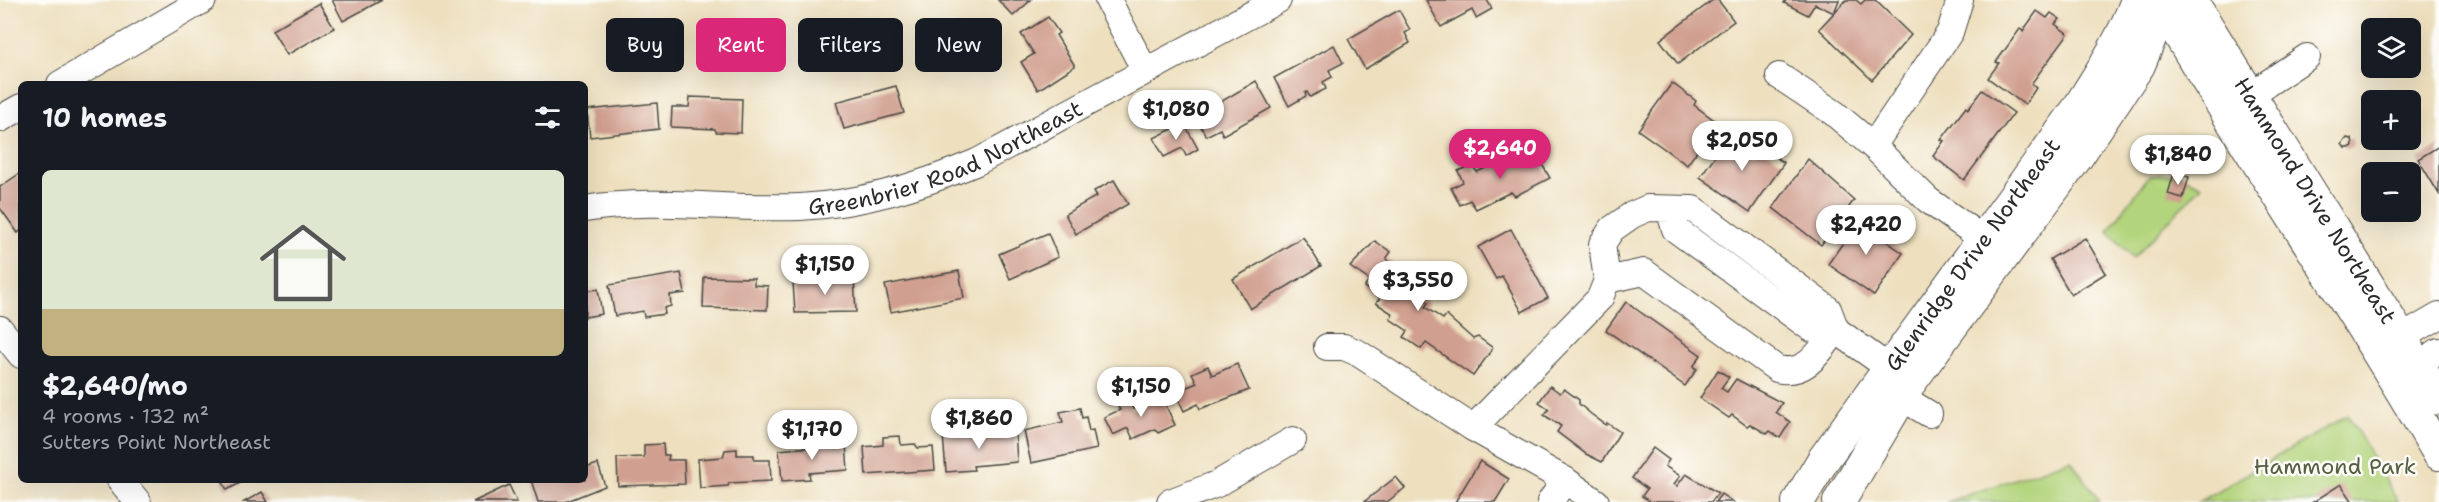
<!DOCTYPE html>
<html lang="en">
<head>
<meta charset="utf-8">
<style>
	:root { --surface:#171b24; --page:#242831; --text:#f1f3f6; --muted:#9ea1a6; --line:#363941; --accent:#db2777 }
	body { margin:0; font-family:"Shantell Sans",sans-serif; background:var(--page); color:var(--text); height:100vh; display:flex; flex-direction:column; font-size:22px; white-space:nowrap }
	* { box-sizing:border-box; margin:0 }
	p { font-size:20px; color:var(--muted) }
	.icon { flex:none; width:33px; height:33px; fill:none; stroke:currentColor; stroke-width:2; stroke-linecap:round; stroke-linejoin:round }
	.map { position:relative; flex:1; overflow:hidden }
	.sheet { position:absolute; left:18px; top:81px; width:570px; height:402px; display:flex; flex-direction:column; background:var(--surface); border-radius:9px; box-shadow:0 6px 24px #0002 }
	.sheet>* { flex:none }
	.guide { position:absolute; left:606px; top:18px; width:570px; height:54px; display:flex; gap:12px }
	.controls { position:absolute; left:2361px; top:18px; display:grid; gap:12px }
	.controls a { display:grid; place-items:center; width:60px; height:60px; border-radius:9px; background:var(--surface); box-shadow:0 6px 24px #0002; font-size:30px }
	.price { position:absolute; translate:-50% -51px; padding:0 14px; border-radius:21px; background:#fff; color:#222; font-size:20px; line-height:39px; filter:drop-shadow(0 2px 3px #0008) }
	.price::after { content:''; position:absolute; left:50%; top:36px; width:18px; height:14px; margin-left:-9px; background:inherit; clip-path:polygon(0 0,100% 0,50% 100%) }
	.price.current { background:var(--accent); color:#fff }
	ul { padding:0; list-style:none }
	li { display:grid; align-content:center; gap:12px; height:318px; padding:0 24px }
	li+li { border-top:2px solid var(--line) }
	li span { display:grid; place-items:center; height:186px; border-radius:9px; color:#555 }
	li>.icon { margin-inline-start:auto }
	span .icon { width:108px; height:108px; fill:#fffc; stroke-width:1 }
	li b { font-size:26px }
	h2 { display:flex; justify-content:space-between; align-items:center; height:72px; padding:0 24px; font-size:26px }
	.chip { padding:0 21px; border-radius:9px; background:var(--surface); box-shadow:0 6px 24px #0002; font-size:21px; line-height:54px }
	.chip.current { background:var(--accent); color:#fff }
	.map>svg:first-child { display:block }
	.green { fill:#b2d47c; stroke:#6e8054; stroke-width:1.5 }
	.building { fill:#d09f8f }
	.lines { fill:none; stroke-linecap:round; stroke-linejoin:round }
	.minor-casing { stroke:#484641; stroke-width:28 }
	.major-casing { stroke:#484641; stroke-width:34 }
	.minor { stroke:#fff; stroke-width:26 }
	.major { stroke:#fff; stroke-width:32 }
	.labels { text-anchor:middle; dominant-baseline:central; stroke-width:5; stroke-linejoin:round; paint-order:stroke }
	.street-label { font-size:22px; fill:#2b2b2b; stroke:#fdfcf7 }
	.park-label { font-size:22px; fill:#545e43; stroke:#fdfcf7 }
</style>
</head>
<body>
<div class="map">
<svg width="2439" height="502" viewBox="0 0 2439 502">
	<rect width="100%" height="100%" fill="#fdfcf7"/>
	<filter id="ink" filterUnits="userSpaceOnUse"><feTurbulence type="fractalNoise" baseFrequency=".0167" numOctaves="2"/><feDisplacementMap in="SourceGraphic" scale="12" xChannelSelector="R" yChannelSelector="G"/><feConvolveMatrix kernelMatrix="1 2 1 2 8 2 1 2 1" color-interpolation-filters="sRGB"/></filter>
	<filter id="wash" filterUnits="userSpaceOnUse"><feTurbulence type="fractalNoise" baseFrequency=".008" numOctaves="4" result="noise"/><feDisplacementMap in="SourceGraphic" scale="24" xChannelSelector="R" yChannelSelector="G"/><feGaussianBlur stdDeviation="1.35" result="paint"/><feColorMatrix in="noise" values="0 0 0 0 0 0 0 0 0 0 0 0 0 0 0 0 0 1.4 0 .05"/><feComposite in="paint" operator="in"/></filter>
	<g filter="url(#wash)">
		<rect width="100%" height="100%" fill="#eee0bf"/>
		<g class="green">
			<path d="M2179,174L2202,186L2133,258L2108,231L2149,176Z"/>
			<path d="M2348,415L2398,502H2199Z"/>
			<path d="M2071,460L2100,502H1947Z"/>
		</g>
		<g id="blocks">
			<g class="building">
				<path d="M332,0H382L343,21Z"/>
				<path d="M998,0H1031L1013,16Z"/>
				<path d="M1426,0H1487L1492,9L1476,18L1472,10L1441,27Z"/>
				<path d="M1713,0H1718L1734,21L1678,64L1660,40Z"/>
				<path d="M1786,0H1839L1834,13L1815,4L1808,15L1784,3Z"/>
				<path d="M1846,0H1856L1861,4L1865,0H1875L1911,35L1872,80L1819,29Z"/>
				<path d="M319,3L334,28L287,55L272,30Z"/>
				<path d="M1399,10L1410,30L1405,33L1410,43L1365,69L1348,39Z"/>
				<path d="M2037,11L2047,18L2051,13L2060,19L2055,24L2068,34L2031,84L2036,88L2025,105L1988,78L1999,63L1996,62L2020,29L2023,31Z"/>
				<path d="M1048,17L1059,33L1056,35L1075,66L1038,90L1021,62L1034,54L1021,34Z"/>
				<path d="M1334,45L1343,63L1329,70L1332,77L1323,82L1326,89L1310,97L1307,92L1305,93L1306,96L1289,106L1274,78Z"/>
				<path d="M1256,81L1271,108L1223,135L1220,129L1206,136L1197,119L1218,106L1217,104Z"/>
				<path d="M1672,83L1696,101L1694,105L1718,123L1687,165L1638,130Z"/>
				<path d="M896,86L904,113L844,129L836,102Z"/>
				<path d="M1982,90L2014,113L1964,180L1933,156L1944,141L1941,140L1966,107L1968,109Z"/>
				<path d="M690,97L742,99L741,133L716,132L715,129L671,127L672,107H689Z"/>
				<path d="M657,103L659,129L590,137L587,110Z"/>
				<path d="M1184,123L1198,149L1186,156L1182,148L1164,157L1154,138Z"/>
				<path d="M1731,133L1752,148L1750,150L1754,153L1760,146L1784,163L1750,212L1700,177Z"/>
				<path d="M2347,138L2352,139L2353,146L2349,148H2345L2342,144Z"/>
				<path d="M2439,146V194L2418,159Z"/>
				<path d="M1533,149L1550,178L1515,196L1511,192L1476,209L1470,200L1460,205L1451,188L1463,182L1458,171L1472,165L1477,172L1496,163L1498,166Z"/>
				<path d="M1808,159L1854,200L1821,245L1773,208Z"/>
				<path d="M2174,173L2189,177L2183,198L2168,194Z"/>
				<path d="M19,174H21V230L18,233L0,208V187Z"/>
				<path d="M1114,180L1128,204L1076,234L1065,214L1097,196L1094,191Z"/>
				<path d="M1862,216L1889,235L1886,241L1903,253L1874,296L1828,264Z"/>
				<path d="M1511,229L1548,298L1522,312L1502,276L1496,279L1478,247Z"/>
				<path d="M1048,233L1058,257L1010,279L999,254Z"/>
				<path d="M1303,237L1321,266L1250,309L1233,279Z"/>
				<path d="M2085,238L2106,273L2071,295L2050,259Z"/>
				<path d="M1375,241L1391,252L1386,259L1402,270L1398,274L1415,285L1412,289L1428,303L1425,307L1443,319L1446,315L1473,339L1478,337L1493,348L1473,376L1426,343L1421,349L1404,337L1408,331L1390,319L1393,314L1376,303L1380,298L1364,287L1369,280L1350,267Z"/>
				<path d="M959,271L964,298L891,312L885,285Z"/>
				<path d="M681,273L685,293L670,295L671,306L664,308L665,314L644,317L643,311L615,316L609,285Z"/>
				<path d="M704,277L754,278V285L768,286L767,310L703,308Z"/>
				<path d="M854,278L856,312L795,313L793,282Z"/>
				<path d="M598,289L602,314L585,317V291Z"/>
				<path d="M1626,302L1701,355L1693,367L1697,369L1685,386L1606,330Z"/>
				<path d="M1237,364L1249,390L1200,409L1198,404L1184,411L1175,392L1197,383L1192,373L1208,366L1212,375Z"/>
				<path d="M1718,370L1729,377L1721,388L1727,392L1736,379L1782,403L1776,412L1790,422L1780,438L1770,431L1767,434L1750,424L1747,426L1732,415L1729,418L1700,398Z"/>
				<path d="M1550,386L1560,393L1564,389L1579,400V404L1591,414L1606,425L1607,423L1620,432L1602,462L1586,454L1557,432L1561,426L1544,415L1549,409L1539,402Z"/>
				<path d="M1161,395L1175,425L1158,433L1155,429L1133,439L1128,428L1113,435L1104,417L1120,410L1117,405L1129,399L1133,409Z"/>
				<path d="M1080,408L1082,418L1086,417L1089,431L1093,430L1097,449L1031,463L1024,431L1063,422L1060,412Z"/>
				<path d="M1015,430L1017,462L973,466L974,470L946,472L943,435Z"/>
				<path d="M900,436L901,445L915,444L918,448L933,447L935,470L866,475L864,447L883,445V437Z"/>
				<path d="M663,444L664,455H669L668,460H684L685,484L618,486L617,458L644,457V445Z"/>
				<path d="M846,444L848,470L809,473L810,479L782,481L779,450Z"/>
				<path d="M1653,448L1669,460L1665,466L1680,476L1674,484L1677,486L1686,474L1718,493L1711,502H1651L1642,496L1647,489L1632,478Z"/>
				<path d="M737,449V455H754V460H770L771,481L729,483L728,486L700,488L698,459L723,457L725,450Z"/>
				<path d="M1480,461L1509,479L1495,502H1455Z"/>
				<path d="M598,464L605,486L565,502H538L531,480H585V468Z"/>
				<path d="M1396,477L1405,488L1387,502H1366L1365,501Z"/>
				<path d="M222,480H246L227,490Z"/>
				<path d="M2341,484L2353,502H2313Z"/>
				<path d="M509,485L517,502H473Z"/>
				<path d="M262,492L268,502H244Z"/>
				<path d="M1721,494L1733,502H1715Z"/>
			</g>
		</g>
	</g>
	<g filter="url(#ink)">
		<use href="#blocks" fill-opacity="0" stroke="#484641" stroke-width="1.5"/>
		<g class="lines">
			<g class="minor-casing">
				<g id="minor">
					<path d="M1108,0L1145,71"/>
					<path d="M1779,76L1834,113L1873,146L1928,200L1983,239"/>
					<path d="M60,84L203,0"/>
					<path d="M2250,95L2307,57"/>
					<path d="M0,119L21,107"/>
					<path d="M1873,146L1950,32L1960,0"/>
					<path id="s1" d="M585,209C657,197 728,210 800,207C862,204 920,186 977,162L1278,0"/>
					<path d="M1607,280L1644,272L1777,369C1807,376 1820,351 1836,330L1889,368"/>
					<path d="M0,329L21,355"/>
					<path d="M2401,338L2439,316"/>
					<path d="M1327,347H1344L1358,353L1473,428L1565,480L1596,502"/>
					<path d="M2417,365L2439,351"/>
					<path d="M1901,397L1929,414"/>
					<path d="M1473,428L1600,298L1607,280L1602,244L1612,229L1632,215L1648,208L1693,209L1828,309L1836,330L1812,329L1675,229L1669,209"/>
					<path d="M120,480L138,502"/>
					<path d="M1170,502L1217,484L1293,440"/>
					<path d="M1550,502L1565,480"/>
				</g>
			</g>
			<g class="major-casing">
				<g id="major">
					<path id="s2" d="M2191,0L2439,399"/>
					<path d="M2163,7C2251,159 2351,302 2439,454"/>
					<path id="s3" d="M1798,502L1823,460L2077,110C2099,75 2123,39 2137,0"/>
					<path d="M1839,502L1909,384L2077,157L2139,65L2163,7"/>
				</g>
			</g>
			<use href="#minor" class="minor"/>
			<use href="#major" class="major"/>
		</g>
	</g>
	<g class="labels">
		<g class="street-label">
			<text stroke="none"><textPath href="#s1" startOffset="370">Greenbrier Road Northeast</textPath></text>
			<text stroke="none"><textPath href="#s2" startOffset="236">Hammond Drive Northeast</textPath></text>
			<text stroke="none"><textPath href="#s3" startOffset="303">Glenridge Drive Northeast</textPath></text>
		</g>
		<g class="park-label">
			<text x="2335" y="466">Hammond Park</text>
		</g>
	</g>
</svg>
<div class="controls">
<a><svg class="icon" aria-label="layers" viewBox="0 0 24 24"><path d="M12 4l9 5-9 5-9-5zM3 14l9 5 9-5"/></svg></a>
<a>+</a>
<a>−</a>
</div>
<b class="price" style="left:1176px;top:141px">$1,080</b>
<b class="price" style="left:1742px;top:172px">$2,050</b>
<b class="price current" style="left:1500px;top:180px">$2,640</b>
<b class="price" style="left:2178px;top:186px">$1,840</b>
<b class="price" style="left:1866px;top:256px">$2,420</b>
<b class="price" style="left:825px;top:296px">$1,150</b>
<b class="price" style="left:1418px;top:312px">$3,550</b>
<b class="price" style="left:1141px;top:418px">$1,150</b>
<b class="price" style="left:979px;top:450px">$1,860</b>
<b class="price" style="left:812px;top:461px">$1,170</b>
<div class="guide">
<a class="chip">Buy</a>
<a class="chip current">Rent</a>
<a class="chip">Filters</a>
<a class="chip">New</a>
</div>
<section class="sheet">
<h2>10 homes<svg class="icon" aria-label="filters" viewBox="0 0 24 24"><path d="M4 7h16M4 17h16"/><circle cx="9" cy="7" r="2"/><circle cx="15" cy="17" r="2"/></svg></h2>
<ul>
<li><span style="background:linear-gradient(#dfe7d0 75%,#c2b280 0)"><svg class="icon" aria-label="home" viewBox="0 0 24 24"><path d="M3 11l9-7 9 7M6 9v11h12V9"/></svg></span><div><b>$2,640/mo</b><p>4 rooms · 132 m²</p><p>Sutters Point Northeast</p></div></li>
</ul>
</section>
</div>
</body>
</html>
